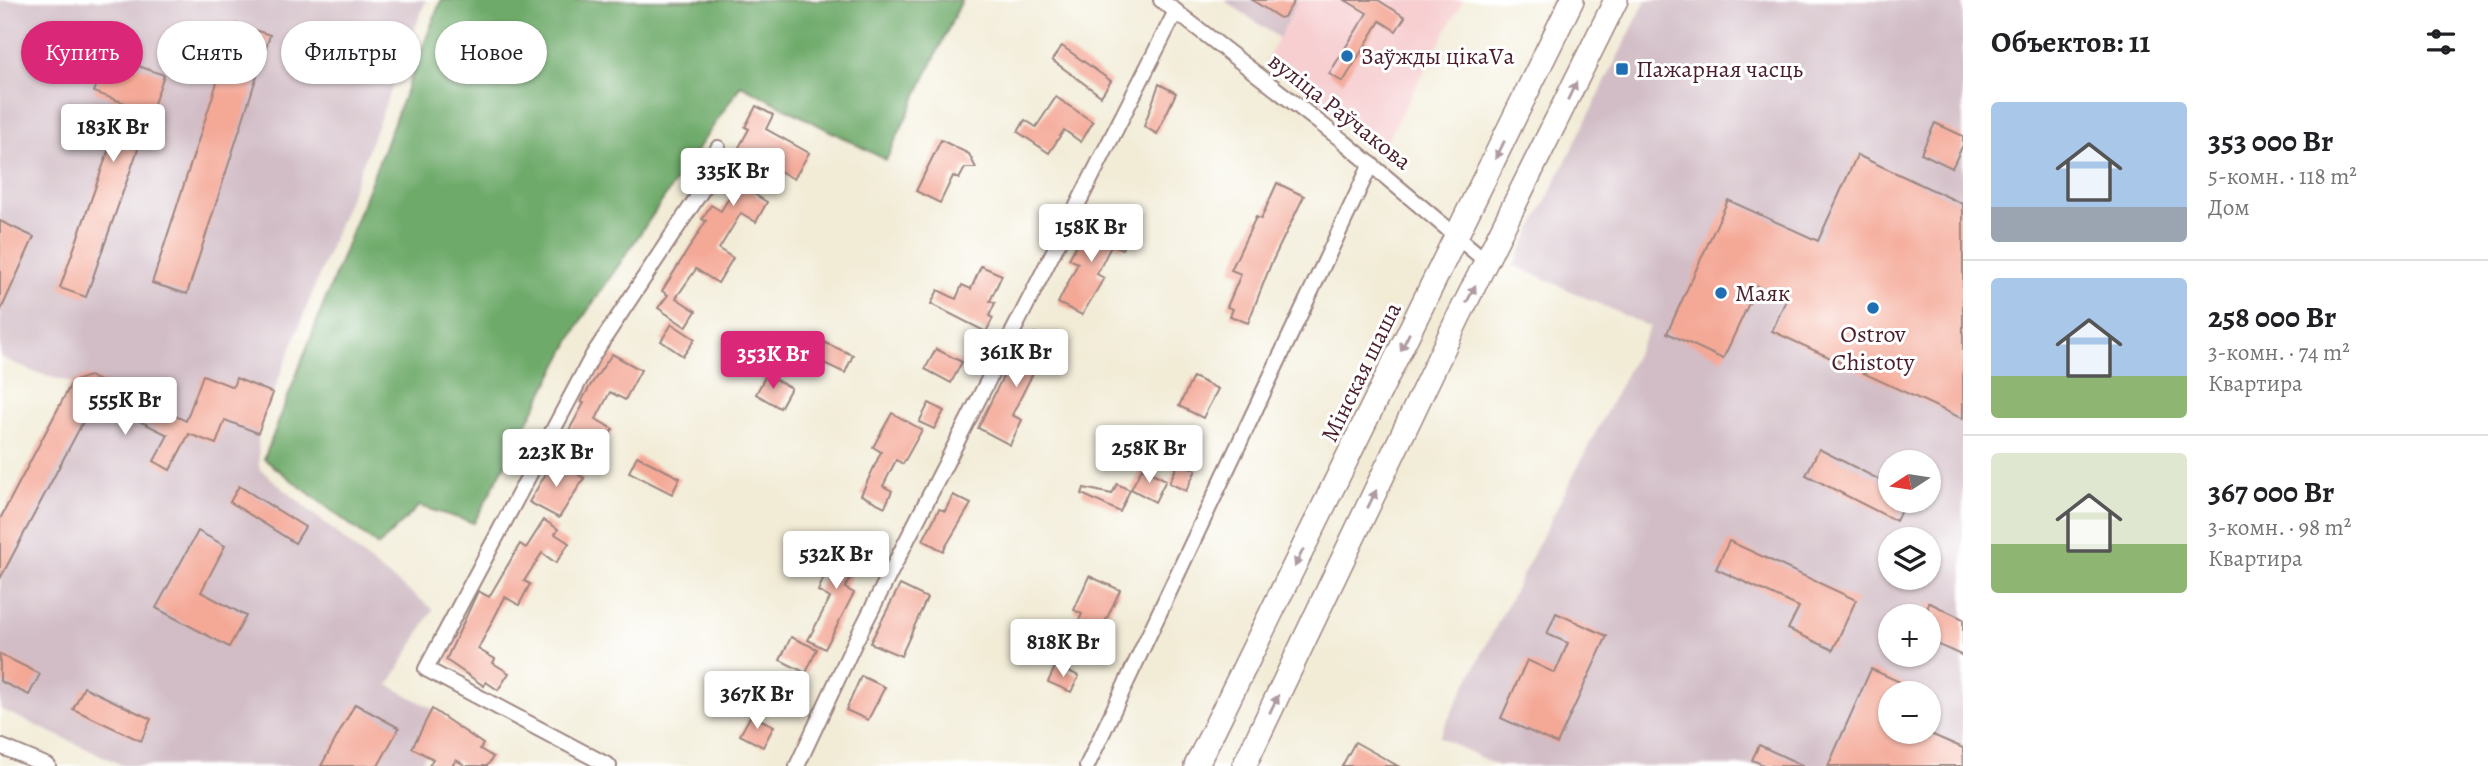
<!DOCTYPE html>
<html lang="ru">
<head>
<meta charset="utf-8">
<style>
	:root { --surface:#fff; --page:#f2f2f2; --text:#202124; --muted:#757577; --line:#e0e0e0; --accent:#db2777 }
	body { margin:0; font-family:Alegreya,serif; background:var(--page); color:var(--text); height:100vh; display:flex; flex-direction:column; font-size:26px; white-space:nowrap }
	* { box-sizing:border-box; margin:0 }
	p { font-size:23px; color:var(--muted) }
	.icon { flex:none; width:38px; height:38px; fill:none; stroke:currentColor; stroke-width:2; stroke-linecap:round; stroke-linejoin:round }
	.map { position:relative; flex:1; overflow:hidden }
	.details { display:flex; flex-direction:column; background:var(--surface); width:525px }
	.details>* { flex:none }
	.banner { position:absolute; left:21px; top:21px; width:665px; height:63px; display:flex; gap:14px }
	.needle { width:46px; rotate:258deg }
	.buttons { position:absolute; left:1878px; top:450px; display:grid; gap:14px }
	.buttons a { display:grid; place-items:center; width:63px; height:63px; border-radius:50%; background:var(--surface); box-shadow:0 2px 5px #0004; font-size:35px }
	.price { position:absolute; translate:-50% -60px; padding:0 16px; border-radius:7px; background:#fff; color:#222; font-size:23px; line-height:46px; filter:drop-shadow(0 2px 4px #0008) }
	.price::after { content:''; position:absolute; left:50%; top:42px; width:21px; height:16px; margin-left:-10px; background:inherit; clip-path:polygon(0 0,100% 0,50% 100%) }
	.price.active { background:var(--accent); color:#fff }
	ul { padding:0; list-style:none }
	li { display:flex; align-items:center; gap:21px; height:175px; padding:0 28px }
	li+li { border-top:2px solid var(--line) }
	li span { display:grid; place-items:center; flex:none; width:196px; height:140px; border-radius:7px; color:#555 }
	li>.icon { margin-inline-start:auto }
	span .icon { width:84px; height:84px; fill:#fffc; stroke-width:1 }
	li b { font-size:30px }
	h2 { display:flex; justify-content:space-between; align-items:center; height:84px; padding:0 28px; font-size:30px }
	.pill { padding:0 24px; border-radius:32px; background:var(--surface); box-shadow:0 2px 5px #0004; font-size:24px; line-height:63px }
	.pill.active { background:var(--accent); color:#fff }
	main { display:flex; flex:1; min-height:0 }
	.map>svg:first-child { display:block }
	.built { fill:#f7cfd1 }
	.industrial { fill:#d2bdc6; fill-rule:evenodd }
	.forest { fill:#6eaa6a; stroke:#5c644a; stroke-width:2 }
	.building { fill:#f4a896 }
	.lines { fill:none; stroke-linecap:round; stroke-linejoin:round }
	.minor-casing { stroke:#9e8681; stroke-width:18 }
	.primary-casing { stroke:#9e8681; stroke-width:26 }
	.minor { stroke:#fff; stroke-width:14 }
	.primary { stroke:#fff; stroke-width:23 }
	.oneway { fill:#ae9aa0 }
	.poi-dot { fill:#1f6fb2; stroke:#fff; stroke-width:2.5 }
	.labels { text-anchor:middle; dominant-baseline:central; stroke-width:6; stroke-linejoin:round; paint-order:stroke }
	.poi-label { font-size:24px; fill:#4a1f2b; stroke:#fff; text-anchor:start }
	.street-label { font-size:24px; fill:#4a1f2b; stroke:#fff }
</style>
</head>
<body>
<main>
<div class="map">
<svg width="1963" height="766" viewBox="0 0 1963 766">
	<rect width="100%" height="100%" fill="#fff"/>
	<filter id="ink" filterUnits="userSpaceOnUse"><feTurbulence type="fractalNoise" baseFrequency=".0143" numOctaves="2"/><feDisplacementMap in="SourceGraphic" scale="14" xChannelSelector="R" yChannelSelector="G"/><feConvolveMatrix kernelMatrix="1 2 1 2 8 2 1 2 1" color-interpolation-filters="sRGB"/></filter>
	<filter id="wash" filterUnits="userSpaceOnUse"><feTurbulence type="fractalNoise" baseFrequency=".00686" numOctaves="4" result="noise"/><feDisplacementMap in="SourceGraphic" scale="28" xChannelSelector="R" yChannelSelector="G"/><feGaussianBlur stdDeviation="1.57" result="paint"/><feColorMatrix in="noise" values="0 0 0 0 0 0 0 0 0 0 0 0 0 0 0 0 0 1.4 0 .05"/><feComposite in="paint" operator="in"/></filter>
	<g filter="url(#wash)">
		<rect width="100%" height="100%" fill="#f2ecd7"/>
		<path class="built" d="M1298,0H1463L1382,149L1266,61Z"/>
		<g class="industrial">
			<path d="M0,0H426L258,433L259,468L379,569L433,609L389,685L444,715L420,766H124L0,709V519L72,383L34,372L0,357Z"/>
			<path d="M1224,0H1298L1279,38Z"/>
			<path d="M1646,0H1963V766H1498L1439,737L1650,327L1514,265ZM1890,462H1928V500H1890ZM1890,539H1928V578H1890ZM1890,616H1928V654H1890ZM1890,693H1928V732H1890Z"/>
		</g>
		<path class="forest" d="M441,0H962L886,160L741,85L582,319L474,523L419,506L378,546L264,459Z"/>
		<g id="blocks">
			<g class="building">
				<path d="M1252,0H1295L1284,17L1280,18Z"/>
				<path d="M1345,0H1378L1405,17L1396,31L1380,21L1343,82L1329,74L1367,13Z"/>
				<path d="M236,24L270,35L187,294L152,283Z"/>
				<path d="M1062,46L1111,81L1101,96L1052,60Z"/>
				<path d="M107,55L164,75L86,297L60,288L125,103L94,92Z"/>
				<path d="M1159,84L1176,93L1157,134L1144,126Z"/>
				<path d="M1056,97L1093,122L1081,142L1064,130L1049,153L1018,132L1025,120L1036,127Z"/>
				<path d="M756,106L773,115L766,129L809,153L794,179L769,165L754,194L767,202L756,222L741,213L719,249L733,258L718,283L696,269L676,298L696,311L686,327L658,308L668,295L662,291L706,221L702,219L711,205L721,211L740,179L726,171L749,129L745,127Z"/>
				<path d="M1935,123L1963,136V145L1952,168L1921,153Z"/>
				<path d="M941,140L969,154L976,168H965L959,179L953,176L940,203L916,191Z"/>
				<path d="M1857,155L1963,204V419L1772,331L1786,300L1757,286L1723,359L1667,333L1728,200L1818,241Z"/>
				<path d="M1277,183L1304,196L1271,264L1248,323L1230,316L1233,309L1227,307L1241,274L1231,270L1256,217L1261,219Z"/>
				<path d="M1105,213L1122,222L1120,228L1130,233L1122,249L1112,244L1097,274L1104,278L1082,315L1058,303L1078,263L1069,259L1081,236L1091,241Z"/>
				<path d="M0,221L34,237L0,312Z"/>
				<path d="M981,266L1002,275L990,301L995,303L989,316L993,318L986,332L931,304L938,290L956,299L962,285L971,289Z"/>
				<path d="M672,324L695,339L683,356L661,341Z"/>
				<path d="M1034,333L1053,343L1050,348L1060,353L1051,368L1039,361L1012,415L1022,420L1010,445L978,428L1008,366L1017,353L1022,356Z"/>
				<path d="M823,342L853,355L845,373L815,359Z"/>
				<path d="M936,349L962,362L951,383L925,369Z"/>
				<path d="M612,354L641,370L625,400L610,392L596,419L613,429L602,448L569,430L584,403L581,402L590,386Z"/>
				<path d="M203,375L233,387L236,378L273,393L258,433L225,420L216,444L189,434L170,470L154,461L168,435L95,399L0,579V519L72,382L89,376L186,421Z"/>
				<path d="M766,375L791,388L780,408L756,394Z"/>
				<path d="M1193,377L1218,389L1203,418L1179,406Z"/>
				<path d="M929,403L944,411L934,429L919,422Z"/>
				<path d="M892,413L922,430L903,464L896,460L883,486L892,491L885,507L861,495L881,452L873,447Z"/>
				<path d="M1819,449L1890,485V500H1906L1896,521L1806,475Z"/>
				<path d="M637,456L680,478L672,494L629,472Z"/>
				<path d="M554,460L584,478L559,518L529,502Z"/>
				<path d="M1179,462L1196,470L1186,491L1169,483Z"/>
				<path d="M1142,468L1166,480L1155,502L1131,489Z"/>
				<path d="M1117,484L1130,490L1120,512L1082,494L1084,488L1112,494Z"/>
				<path d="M239,486L305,527L295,543L230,502Z"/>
				<path d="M953,495L971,504L943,551L923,540L939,509L945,511Z"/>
				<path d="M544,520L558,529L555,534L569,543L556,563L542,553L524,581L530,584L519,605L505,597L478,649L495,659L493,663L509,673L498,690L486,682L484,686L446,660L478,591L489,597L520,544L526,548Z"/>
				<path d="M198,531L225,546L201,592L246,616L229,647L156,608Z"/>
				<path d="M841,537L855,544L853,549L862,554L845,588L854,593L825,649L808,640L830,598L818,591Z"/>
				<path d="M1729,541L1856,600L1833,650L1788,629L1799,607L1716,569Z"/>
				<path d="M1089,576L1120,590L1101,631L1114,637L1104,660L1090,653L1095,643L1073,633L1082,614L1074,610Z"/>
				<path d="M900,585L927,598L901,656L870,643Z"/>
				<path d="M1928,602L1963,619V656L1928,640Z"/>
				<path d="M1556,613L1607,636L1557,744L1501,718L1527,660L1555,673L1568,643L1547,634Z"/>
				<path d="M791,637L817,649L806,673L780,660Z"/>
				<path d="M0,654L40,674L29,695L0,681Z"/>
				<path d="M1056,665L1079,676L1071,692L1048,682Z"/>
				<path d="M1871,669L1924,693H1890V732H1926L1963,748V766H1828Z"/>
				<path d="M861,676L885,687L868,720L846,710Z"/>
				<path d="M84,687L151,719L141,741L73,709Z"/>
				<path d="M355,704L399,728L378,766H321Z"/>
				<path d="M432,709L483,744L480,749L493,757L487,766H466L456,760L452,766H429L433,759L412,748Z"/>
				<path d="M751,715L774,726L763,747L740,735Z"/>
				<path d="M1355,742L1398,766H1342Z"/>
				<path d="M1759,745L1804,766H1766L1752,760Z"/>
			</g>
		</g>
	</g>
	<g filter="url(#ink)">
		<use href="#blocks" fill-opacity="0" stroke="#9e8681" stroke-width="2"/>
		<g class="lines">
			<g class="minor-casing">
				<g id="minor">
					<path d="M1161,0L1343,141L1487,262"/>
					<path d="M0,746L48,766"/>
					<path d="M609,766L426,669L593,355L706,184L718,148"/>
					<path d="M797,766L854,644L1176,11"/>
					<path d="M1087,766L1371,164"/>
				</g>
			</g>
			<g class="primary-casing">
				<g id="primary">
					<path d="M1196,766L1572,0"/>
					<path d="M1244,766L1458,318L1616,0"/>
				</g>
			</g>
			<use href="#minor" class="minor"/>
			<use href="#primary" class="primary"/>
		</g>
		<defs><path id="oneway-solid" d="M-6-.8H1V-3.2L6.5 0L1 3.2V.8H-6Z" transform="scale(1.75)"/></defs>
		<g class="oneway">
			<use href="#oneway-solid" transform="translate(1572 91) rotate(-64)"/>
			<use href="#oneway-solid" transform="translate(1500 150) rotate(116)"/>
			<use href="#oneway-solid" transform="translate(1471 294) rotate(-63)"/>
			<use href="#oneway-solid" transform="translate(1405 342) rotate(116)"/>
			<use href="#oneway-solid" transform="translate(1372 499) rotate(-64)"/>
			<use href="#oneway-solid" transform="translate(1299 558) rotate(116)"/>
			<use href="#oneway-solid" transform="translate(1274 704) rotate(-64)"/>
		</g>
	</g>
	<g class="poi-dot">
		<circle cx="1347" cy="56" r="7"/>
		<rect x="1615" y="62" width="14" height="14" rx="3.5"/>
		<circle cx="1721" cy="293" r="7"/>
		<circle cx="1873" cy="308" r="7"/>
	</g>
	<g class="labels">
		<g class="poi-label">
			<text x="1361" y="56">Заўжды цікаVа</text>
			<text x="1636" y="69">Пажарная часць</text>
			<text x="1735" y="293">Маяк</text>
			<text x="1873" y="334" text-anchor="middle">Ostrov<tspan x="1873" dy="28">Chistoty</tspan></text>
		</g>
		<g class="street-label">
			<text transform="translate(1340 111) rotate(38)">вуліца Раўчакова</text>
			<text transform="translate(1361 372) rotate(-64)">Мінская шаша</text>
		</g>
	</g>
</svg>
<div class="buttons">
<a><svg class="needle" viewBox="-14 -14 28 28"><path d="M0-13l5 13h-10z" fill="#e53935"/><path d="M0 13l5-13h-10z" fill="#757577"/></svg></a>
<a><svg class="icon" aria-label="layers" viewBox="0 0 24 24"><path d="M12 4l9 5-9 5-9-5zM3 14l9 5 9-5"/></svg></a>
<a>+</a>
<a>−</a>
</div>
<b class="price" style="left:113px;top:164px">183K Br</b>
<b class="price" style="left:733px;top:208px">335K Br</b>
<b class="price" style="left:1091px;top:264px">158K Br</b>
<b class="price" style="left:1016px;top:389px">361K Br</b>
<b class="price active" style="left:773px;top:391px">353K Br</b>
<b class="price" style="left:125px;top:437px">555K Br</b>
<b class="price" style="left:1149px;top:485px">258K Br</b>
<b class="price" style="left:556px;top:489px">223K Br</b>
<b class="price" style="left:836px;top:591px">532K Br</b>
<b class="price" style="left:1063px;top:679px">818K Br</b>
<b class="price" style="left:757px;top:731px">367K Br</b>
<div class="banner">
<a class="pill active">Купить</a>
<a class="pill">Снять</a>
<a class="pill">Фильтры</a>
<a class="pill">Новое</a>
</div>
</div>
<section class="details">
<h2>Объектов: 11<svg class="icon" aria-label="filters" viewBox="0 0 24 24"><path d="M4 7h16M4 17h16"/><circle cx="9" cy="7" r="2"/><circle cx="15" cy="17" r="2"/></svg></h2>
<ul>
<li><span style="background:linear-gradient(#a9c7e8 75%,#9aa5b1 0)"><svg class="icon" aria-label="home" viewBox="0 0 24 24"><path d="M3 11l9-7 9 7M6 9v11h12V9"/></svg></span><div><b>353 000 Br</b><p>5-комн. · 118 m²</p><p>Дом</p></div></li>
<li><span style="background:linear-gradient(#a9c7e8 70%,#8fb573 0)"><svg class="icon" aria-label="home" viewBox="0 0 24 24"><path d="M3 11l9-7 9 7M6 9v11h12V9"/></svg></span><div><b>258 000 Br</b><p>3-комн. · 74 m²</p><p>Квартира</p></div></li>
<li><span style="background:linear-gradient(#dfe7d0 65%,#8fb573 0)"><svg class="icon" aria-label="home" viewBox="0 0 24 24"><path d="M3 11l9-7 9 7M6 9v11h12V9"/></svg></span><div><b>367 000 Br</b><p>3-комн. · 98 m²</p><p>Квартира</p></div></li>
</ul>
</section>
</main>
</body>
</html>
